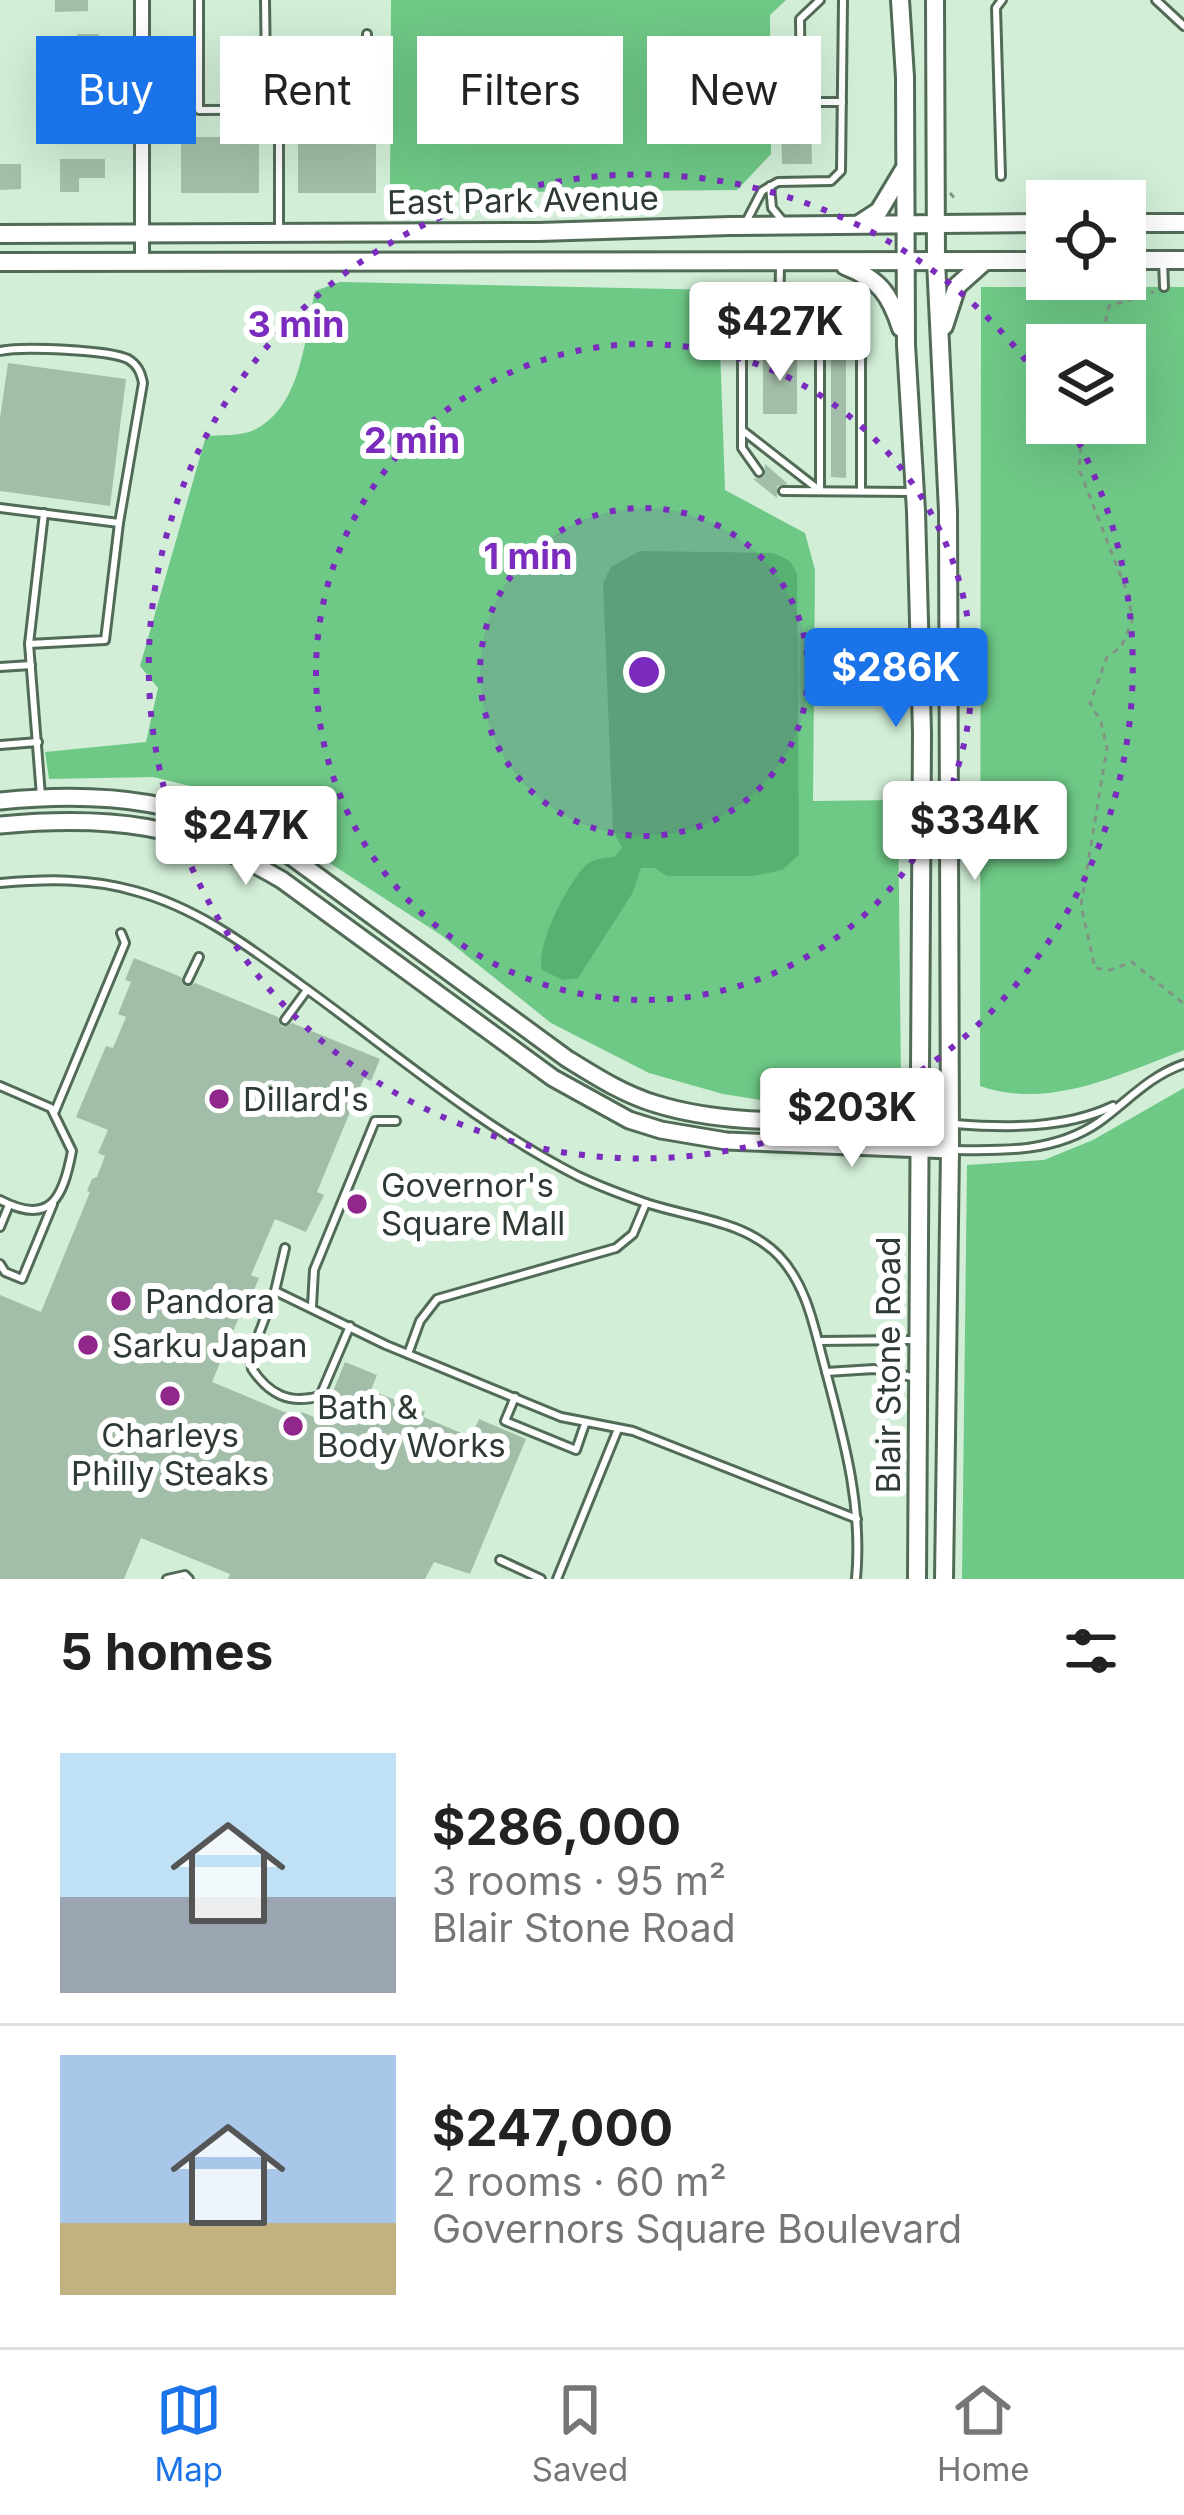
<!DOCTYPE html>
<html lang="en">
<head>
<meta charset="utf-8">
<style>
	:root { --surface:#fff; --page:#f2f2f2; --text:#222; --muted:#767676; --line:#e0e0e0; --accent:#1a73e8 }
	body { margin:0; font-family:Inter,sans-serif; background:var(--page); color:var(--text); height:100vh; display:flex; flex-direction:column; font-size:45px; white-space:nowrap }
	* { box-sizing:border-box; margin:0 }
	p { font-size:39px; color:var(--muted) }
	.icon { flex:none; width:66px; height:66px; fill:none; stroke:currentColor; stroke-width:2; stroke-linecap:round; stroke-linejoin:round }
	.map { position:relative; height:1579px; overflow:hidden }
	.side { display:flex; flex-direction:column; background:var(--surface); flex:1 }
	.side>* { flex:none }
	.top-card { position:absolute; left:36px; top:36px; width:1113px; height:108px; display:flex; gap:24px }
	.fabs { position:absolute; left:1026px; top:180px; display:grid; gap:24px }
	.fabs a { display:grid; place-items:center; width:120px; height:120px; border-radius:0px; background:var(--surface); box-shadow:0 12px 48px #0002; font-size:60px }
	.price { position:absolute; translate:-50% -102px; padding:0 27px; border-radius:12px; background:#fff; color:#222; font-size:39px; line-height:78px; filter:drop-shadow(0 3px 6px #0008) }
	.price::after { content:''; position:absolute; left:50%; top:72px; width:36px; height:27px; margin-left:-18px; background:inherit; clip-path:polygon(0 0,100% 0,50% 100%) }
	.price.on { background:var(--accent); color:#fff }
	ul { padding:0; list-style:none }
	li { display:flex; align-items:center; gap:36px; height:300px; padding:0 60px }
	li+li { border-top:3px solid var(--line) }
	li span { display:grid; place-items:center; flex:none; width:336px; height:240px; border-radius:0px; color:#555 }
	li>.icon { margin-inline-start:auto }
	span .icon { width:144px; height:144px; fill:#fffc; stroke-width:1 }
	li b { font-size:51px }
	h2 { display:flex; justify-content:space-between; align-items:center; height:144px; padding:0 60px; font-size:51px }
	.pill { padding:0 42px; border-radius:0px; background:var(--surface); box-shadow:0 12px 48px #0002; font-size:42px; line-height:108px }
	.pill.on { background:var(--accent); color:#fff }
	.tab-bar { display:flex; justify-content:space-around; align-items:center; height:168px; border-top:3px solid var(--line); background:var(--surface); font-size:33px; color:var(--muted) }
	.tab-bar a { display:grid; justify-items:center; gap:6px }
	.tab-bar .on { color:var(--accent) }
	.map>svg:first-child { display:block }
	.forest { fill:#6ec886; fill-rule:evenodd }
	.water { fill:#57b170 }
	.building { fill:#a3bea8 }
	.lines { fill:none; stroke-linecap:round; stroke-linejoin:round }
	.service-casing { stroke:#526b57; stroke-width:12 }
	.minor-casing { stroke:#526b57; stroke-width:18 }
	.tertiary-casing { stroke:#526b57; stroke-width:21 }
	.secondary-casing { stroke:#526b57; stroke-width:22 }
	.path { stroke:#809484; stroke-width:3; stroke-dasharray:6 6; stroke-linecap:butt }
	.service { stroke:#fff; stroke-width:6 }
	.minor { stroke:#fff; stroke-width:12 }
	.tertiary { stroke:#fff; stroke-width:15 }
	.secondary { stroke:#fff; stroke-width:16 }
	.ring { fill:none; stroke:#7b2cbf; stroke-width:6; stroke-dasharray:6 12 }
	.poi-dot { fill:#92278b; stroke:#fff; stroke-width:4.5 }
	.labels { text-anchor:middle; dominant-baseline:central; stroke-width:12; stroke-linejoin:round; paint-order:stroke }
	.street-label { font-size:33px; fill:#2f3b32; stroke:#fff }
	.poi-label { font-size:33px; fill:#2f3b32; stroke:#fff; text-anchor:start }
	.centre { fill:#7b2cbf; stroke:#fff; stroke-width:6 }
	.ring-label { font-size:36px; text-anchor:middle; font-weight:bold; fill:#7b2cbf; stroke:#fff; stroke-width:12; stroke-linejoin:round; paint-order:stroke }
</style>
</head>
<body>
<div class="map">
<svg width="1184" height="1579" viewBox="0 0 1184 1579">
	<rect width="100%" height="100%" fill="#d2eed7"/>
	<g class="forest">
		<path d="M391,0H786L770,15L771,154L737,190L390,193Z"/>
		<path d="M340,282L718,290L725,490L805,533L815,570L813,801L898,800L901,1084L891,1100L767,1101L723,1094L649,1073L551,1023L441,935L223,794L153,777L49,779L45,752L146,742L158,688L140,666L206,436C220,435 242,436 254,430C302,407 305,336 315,291Z"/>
		<path d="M981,287H1184V1050C1118,1075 1050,1110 980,1086ZM1047,345H1125V423H1047Z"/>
		<path d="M1184,1088V1579H962L967,1165L1044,1160L1093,1140Z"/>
	</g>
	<path class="water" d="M640,551L773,553L790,561L797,574L799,855L782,870L753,876H667L654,868H641L632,894L578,978L563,980L542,970C535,947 568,882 586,865C595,858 603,858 614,857L622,848L613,831L603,583L611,567Z"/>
	<g class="building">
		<path d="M55,0H88V11L55,12Z"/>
		<rect x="77" y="34" width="22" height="48"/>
		<path d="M811,114L812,164H782L781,115Z"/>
		<path d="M376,136V193H298V137Z"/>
		<rect x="181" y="137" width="78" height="56"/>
		<path d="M60,159H105V178H79V192H60Z"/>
		<path d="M0,164H21V189L0,190Z"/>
		<path d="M831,345H846V478L831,477Z"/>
		<rect x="763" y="353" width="34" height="61"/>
		<path d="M8,363L126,379L110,506L0,491V418Z"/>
		<path d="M765,464L788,484L777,486V498L753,479L764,477Z"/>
		<path d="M134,958L181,977L186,987L195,983L278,1017L282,1027L292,1023L380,1059L371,1081L364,1078L317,1192L324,1195L306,1232L275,1219L251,1275L259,1278L250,1299L247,1298L212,1382L299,1418L302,1412L321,1420L345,1362L377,1375L371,1390L425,1412L423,1417L471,1437L479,1419L526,1439L470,1574L434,1562L425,1579H228L230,1574L141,1538L124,1579H0V1295L41,1312L90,1192L87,1191L92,1179L97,1177L105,1156L98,1153L108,1130L76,1117L106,1046L113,1048L126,1017L118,1014L131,982L125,980Z"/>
	</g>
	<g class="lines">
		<g class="service-casing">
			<g id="service">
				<path d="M199,0V110L367,109V34"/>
				<path d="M265,0L266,72"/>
				<path d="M820,0L800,19L801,102H842"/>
				<path d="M1156,0L1184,26"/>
				<path d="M279,72V230"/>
				<path d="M1001,176L996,8L1002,0"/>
				<path d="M770,186L772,208L782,220"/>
				<path d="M747,220L762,191L778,182L831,181L841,171L843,0"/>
				<path d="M1163,261L1164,287"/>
				<path d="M779,332L780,264"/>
				<path d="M820,333V491"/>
				<path d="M0,351C22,346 109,350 128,359C138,365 141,373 143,383L119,523L105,640L29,644"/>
				<path d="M742,430L819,490"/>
				<path d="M759,472L742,448V351L748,340L766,332H853L861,337V491"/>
				<path d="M783,491L912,492"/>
				<path d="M0,508L119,523"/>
				<path d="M0,667L31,665"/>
				<path d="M0,745L38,742"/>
				<path d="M41,796L29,644L44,513"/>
				<path d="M0,883C46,879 90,878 135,891C198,908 249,947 301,985C390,1049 479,1126 578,1176C599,1186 623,1195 646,1203C691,1218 744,1220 779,1256C807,1286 814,1327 824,1364C843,1436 863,1504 856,1579"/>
				<path d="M188,980L199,957"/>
				<path d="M285,1020L307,990"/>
				<path d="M0,1086L51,1108L72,1151C63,1199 50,1226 0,1200"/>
				<path d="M55,1111L125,943L121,933"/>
				<path d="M955,1124C1006,1128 1065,1129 1113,1106"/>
				<path d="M954,1150C1004,1151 1056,1152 1099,1122C1128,1101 1149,1076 1184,1064"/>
				<path d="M0,1227L9,1205"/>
				<path d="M0,1264L5,1272L22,1279L53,1204"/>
				<path d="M275,1291L285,1248"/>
				<path d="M312,1306L314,1270L375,1121H396"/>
				<path d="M350,1326L320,1396C289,1405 269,1394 252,1369L251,1355L275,1291L386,1345L561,1417L633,1431L857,1519"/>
				<path d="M819,1341L913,1340"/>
				<path d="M408,1354L420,1321L437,1299L616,1248L633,1234L646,1203"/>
				<path d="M826,1372L874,1369L917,1378"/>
				<path d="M515,1397L505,1421L576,1450L585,1424"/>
				<path d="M500,1560L541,1579"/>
				<path d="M167,1579L185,1575L189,1579"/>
				<path d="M557,1579L618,1429"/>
			</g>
		</g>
		<g class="minor-casing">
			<path id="minor" d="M142,262V0"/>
		</g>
		<g class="tertiary-casing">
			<g id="tertiary">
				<path d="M0,801C109,790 192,801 289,855L566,1058C595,1076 623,1094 656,1104C750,1133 853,1114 950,1124"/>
				<path d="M0,825C108,815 187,823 282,880L553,1078L629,1120L661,1130L726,1141L950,1150"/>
			</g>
		</g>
		<g class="secondary-casing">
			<g id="secondary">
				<path d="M900,0L905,77L906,345L916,511L922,733L917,1579"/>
				<path d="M935,0L936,261L948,511L950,1150L944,1579"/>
				<path d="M1125,223H1184"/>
				<path d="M859,224L879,211L903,171"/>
				<path d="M0,234L539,232L730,226L1047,223"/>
				<path d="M1125,260H1184"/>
				<path d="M0,262L1047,261"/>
				<path d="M845,266C879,279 890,294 901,328"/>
				<path d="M944,326L957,286L985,261"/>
			</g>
		</g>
		<g class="path">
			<path d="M950,193L958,202"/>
			<path d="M1100,345L1109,306L1154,292"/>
			<path d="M1083,423L1079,469L1129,597L1132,622L1121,647L1107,657L1090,703L1101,722L1107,748L1081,905L1095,968L1110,970L1132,962L1184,1004"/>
		</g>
		<use href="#service" class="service"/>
		<use href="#minor" class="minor"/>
		<use href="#tertiary" class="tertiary"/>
		<use href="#secondary" class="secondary"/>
	</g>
	<circle cx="644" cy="672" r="164" fill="#7b2cbf" fill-opacity=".12"/>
	<g class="ring">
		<circle cx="644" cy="672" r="164"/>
		<circle cx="644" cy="672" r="328"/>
		<path d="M1070 426A492 492 0 1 1 1045 386"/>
	</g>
	<g class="poi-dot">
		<circle cx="219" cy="1099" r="12"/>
		<circle cx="357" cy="1204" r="12"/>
		<circle cx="121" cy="1301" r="12"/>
		<circle cx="88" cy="1345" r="12"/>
		<circle cx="170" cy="1396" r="12"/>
		<circle cx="293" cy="1426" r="12"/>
	</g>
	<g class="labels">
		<g class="street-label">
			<text transform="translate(523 200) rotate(-1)">East Park Avenue</text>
			<text transform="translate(888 1365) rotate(-90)">Blair Stone Road</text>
		</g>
		<g class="poi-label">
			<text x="243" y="1099">Dillard's</text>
			<text x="381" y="1185">Governor's<tspan x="381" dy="38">Square Mall</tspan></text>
			<text x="145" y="1301">Pandora</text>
			<text x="112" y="1345">Sarku Japan</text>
			<text x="317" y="1407">Bath &amp;<tspan x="317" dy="38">Body Works</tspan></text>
			<text x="170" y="1435" text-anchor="middle">Charleys<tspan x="170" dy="38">Philly Steaks</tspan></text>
		</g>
	</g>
	<circle cx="644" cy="672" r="18" class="centre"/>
	<g class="ring-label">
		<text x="296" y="337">3 min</text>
		<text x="412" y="453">2 min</text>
		<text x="528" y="569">1 min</text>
	</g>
</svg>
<div class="fabs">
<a><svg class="icon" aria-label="locate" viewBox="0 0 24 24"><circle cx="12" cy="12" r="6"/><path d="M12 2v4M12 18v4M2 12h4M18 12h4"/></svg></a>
<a><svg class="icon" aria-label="layers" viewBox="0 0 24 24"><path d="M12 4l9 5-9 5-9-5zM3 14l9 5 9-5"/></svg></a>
</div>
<b class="price" style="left:780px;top:384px">$427K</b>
<b class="price on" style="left:896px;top:730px">$286K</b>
<b class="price" style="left:975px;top:883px">$334K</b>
<b class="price" style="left:246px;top:888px">$247K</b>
<b class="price" style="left:852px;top:1170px">$203K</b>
<div class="top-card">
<a class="pill on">Buy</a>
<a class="pill">Rent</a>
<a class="pill">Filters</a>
<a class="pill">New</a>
</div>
</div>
<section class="side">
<h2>5 homes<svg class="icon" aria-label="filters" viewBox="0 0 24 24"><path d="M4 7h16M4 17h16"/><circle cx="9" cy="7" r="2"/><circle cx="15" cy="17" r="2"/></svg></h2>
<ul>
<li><span style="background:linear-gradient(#bfe0f5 60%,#9aa5b1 0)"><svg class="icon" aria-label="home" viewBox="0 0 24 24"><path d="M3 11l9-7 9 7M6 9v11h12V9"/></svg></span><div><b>$286,000</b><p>3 rooms · 95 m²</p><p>Blair Stone Road</p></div></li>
<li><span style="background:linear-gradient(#a9c7e8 70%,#c2b280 0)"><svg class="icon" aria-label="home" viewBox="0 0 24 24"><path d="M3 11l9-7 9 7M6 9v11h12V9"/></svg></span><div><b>$247,000</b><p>2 rooms · 60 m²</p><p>Governors Square Boulevard</p></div></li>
</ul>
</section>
<nav class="tab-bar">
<a class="on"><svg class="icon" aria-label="map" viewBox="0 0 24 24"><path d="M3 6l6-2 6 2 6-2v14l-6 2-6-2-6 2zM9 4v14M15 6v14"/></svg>Map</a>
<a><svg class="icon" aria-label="saved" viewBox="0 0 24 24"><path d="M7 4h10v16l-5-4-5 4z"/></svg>Saved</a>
<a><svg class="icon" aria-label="home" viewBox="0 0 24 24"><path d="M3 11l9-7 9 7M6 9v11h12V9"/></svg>Home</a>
</nav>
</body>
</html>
